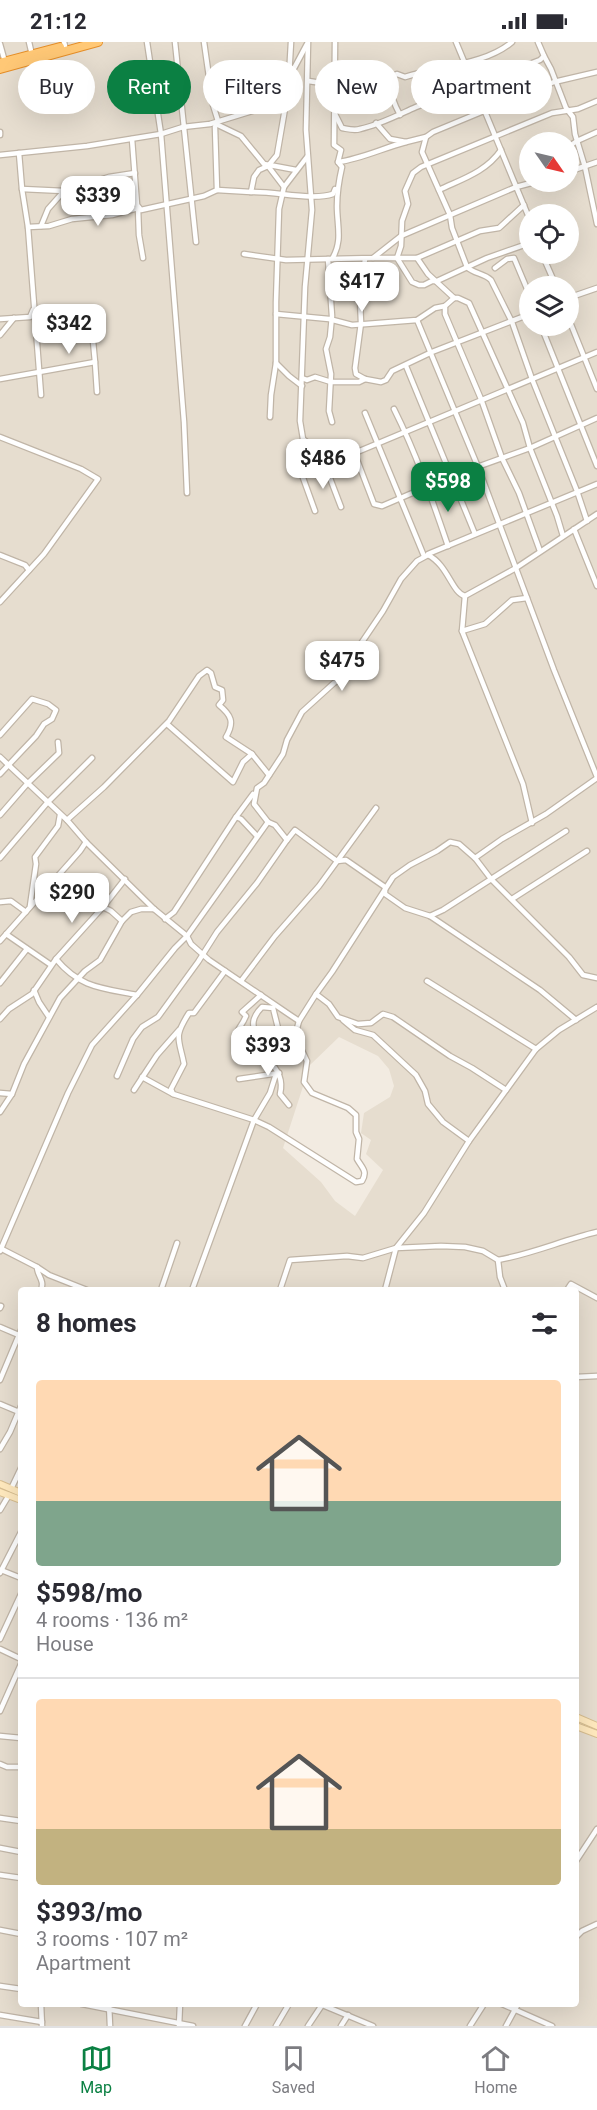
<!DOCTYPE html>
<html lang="en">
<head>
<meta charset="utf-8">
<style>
	:root { --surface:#fff; --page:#f2f2f3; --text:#2b2b33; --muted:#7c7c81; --line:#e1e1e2; --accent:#0b8043 }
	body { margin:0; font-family:Roboto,sans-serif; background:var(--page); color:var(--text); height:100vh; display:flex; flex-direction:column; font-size:22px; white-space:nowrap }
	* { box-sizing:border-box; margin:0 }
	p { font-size:20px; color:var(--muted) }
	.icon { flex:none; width:33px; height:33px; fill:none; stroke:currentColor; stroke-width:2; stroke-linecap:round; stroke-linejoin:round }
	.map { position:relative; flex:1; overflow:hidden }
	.side { position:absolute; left:18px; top:1245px; width:561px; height:720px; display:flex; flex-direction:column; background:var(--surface); border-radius:6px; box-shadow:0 6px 24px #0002 }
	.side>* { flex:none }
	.hud { position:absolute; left:18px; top:18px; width:561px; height:54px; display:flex; gap:12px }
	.needle { width:39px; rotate:124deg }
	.tools { position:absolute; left:519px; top:90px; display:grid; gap:12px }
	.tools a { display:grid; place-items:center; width:60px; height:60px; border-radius:50%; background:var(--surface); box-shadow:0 6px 24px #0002; font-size:30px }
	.price { position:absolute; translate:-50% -51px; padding:0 14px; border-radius:12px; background:#fff; color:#222; font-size:20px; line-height:39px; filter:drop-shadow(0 2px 3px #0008) }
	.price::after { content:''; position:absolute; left:50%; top:36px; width:18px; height:14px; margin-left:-9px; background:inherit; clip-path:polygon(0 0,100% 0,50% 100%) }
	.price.current { background:var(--accent); color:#fff }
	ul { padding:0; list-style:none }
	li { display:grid; align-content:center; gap:12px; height:318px; padding:0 18px }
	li+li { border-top:2px solid var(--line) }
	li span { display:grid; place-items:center; height:186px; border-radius:6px; color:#555 }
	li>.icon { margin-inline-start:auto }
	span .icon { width:108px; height:108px; fill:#fffc; stroke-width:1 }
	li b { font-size:26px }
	h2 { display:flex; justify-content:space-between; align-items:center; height:72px; padding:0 18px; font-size:26px }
	.pill { padding:0 21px; border-radius:27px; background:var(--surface); box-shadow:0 6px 24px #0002; font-size:21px; line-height:54px }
	.pill.current { background:var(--accent); color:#fff }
	.status { display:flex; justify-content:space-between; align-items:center; height:42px; padding:0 30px; background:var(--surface); direction:ltr }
	.status svg { height:16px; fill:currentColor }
	.menu { display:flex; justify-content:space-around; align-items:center; height:84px; border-top:2px solid var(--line); background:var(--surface); font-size:16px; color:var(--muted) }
	.menu a { display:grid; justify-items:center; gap:3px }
	.menu .current { color:var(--accent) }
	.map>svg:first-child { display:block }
	.residential { fill:#e6ddcf; fill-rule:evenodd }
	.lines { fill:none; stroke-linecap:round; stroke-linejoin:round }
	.minor-casing { stroke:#c0b5a7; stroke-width:7 }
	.secondary-casing { stroke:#d8be90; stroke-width:8 }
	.trunk-casing { stroke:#e58e28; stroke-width:10 }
	.minor { stroke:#fff; stroke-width:4.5 }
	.secondary { stroke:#ffe9be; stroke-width:6 }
	.trunk { stroke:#ffc876; stroke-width:8 }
</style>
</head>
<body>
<div class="status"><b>21:12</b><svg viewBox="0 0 49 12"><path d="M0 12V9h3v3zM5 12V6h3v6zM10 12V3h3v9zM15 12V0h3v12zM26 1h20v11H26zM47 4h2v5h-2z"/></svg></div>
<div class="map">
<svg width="597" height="1984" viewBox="0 0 597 1984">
	<rect width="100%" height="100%" fill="#f2ebe1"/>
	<path class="residential" d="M0,0H597V1984H0ZM530,100H568V140H530ZM530,172H568V212H530ZM530,244H568V284H530ZM339,995L378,1014L389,1027L394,1044L390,1055L364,1071L361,1091L371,1098L366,1112L383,1128L355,1174L335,1159L321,1140L283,1106L310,1023ZM21,1248H576V1962H21Z"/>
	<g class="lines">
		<g class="minor-casing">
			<g id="minor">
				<path d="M29,0L32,13"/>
				<path d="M64,0L65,4"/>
				<path d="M147,0L161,92L184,380L187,451"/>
				<path d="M175,0L196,200"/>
				<path d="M308,0L306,88L312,168L305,245L300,379L303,397L324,414L325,423L341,465"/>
				<path d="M456,0L530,178"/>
				<path d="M0,2L5,20"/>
				<path d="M544,14L551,27L566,66L573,75L575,92L585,125L597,182"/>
				<path d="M291,32L307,2"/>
				<path d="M308,39L336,43"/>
				<path d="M335,67C344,67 346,63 353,59C364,51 378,50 389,41"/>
				<path d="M335,72L342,86C348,87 354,89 360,87C379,83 398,73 416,65C439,55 462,60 480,41L540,18L544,14L538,0"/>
				<path d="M400,73C394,62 387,47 392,34L397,32L405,35C438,24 485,23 512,0"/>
				<path d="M376,81L390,97L406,100L426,95"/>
				<path d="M216,82L241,94L264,122L296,128"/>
				<path d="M0,90V93"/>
				<path d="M132,97L137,163L141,168L204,154L217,148L215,85L218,79L213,63L204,0"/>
				<path d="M568,105L577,99L597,90"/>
				<path d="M19,111L22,147L28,185L41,353"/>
				<path d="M0,113L87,104L161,92L183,85L210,82L282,60L288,52L291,0"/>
				<path d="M338,120C361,117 383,106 406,100"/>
				<path d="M268,124L284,145"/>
				<path d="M568,130L597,120"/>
				<path d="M22,147L64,149L109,135L135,131"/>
				<path d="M217,148L251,150L254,135L259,128L268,124L277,113L287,55"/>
				<path d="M439,148C462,137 486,130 501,108"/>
				<path d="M251,150C276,149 311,159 333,152L335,147"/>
				<path d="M41,184L48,167L64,149"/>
				<path d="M28,185L49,184L72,177L112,173L138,166L139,193L143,216"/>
				<path d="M530,201L487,216L437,239H432L424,243H419L412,240L397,216L401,204L402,179L408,162L405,149L413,131L421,125L552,71L578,67L597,59"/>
				<path d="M244,212L286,218L373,216L401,194L516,145L535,140"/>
				<path d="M542,212L556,244"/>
				<path d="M373,216H417L428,232L454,256H458L469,261L523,381L530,406L557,474L563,494"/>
				<path d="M417,216L480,189L499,186L524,163"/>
				<path d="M328,217L332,274L330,295L326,307L331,332L329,369L332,380"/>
				<path d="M332,217C343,199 337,184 337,164C337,151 339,138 342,125L338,120L341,108L334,103L335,0"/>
				<path d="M365,217L360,257L361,281L355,326L356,332L365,337L381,340L386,338L392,329L432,310L530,272"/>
				<path d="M495,226L507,217L514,216L530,254"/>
				<path d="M454,256L445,264V272L481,357L502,416L519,451L540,509"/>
				<path d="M568,256L597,246"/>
				<path d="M276,272L329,277L352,283L366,282L417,278L435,266L445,264"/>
				<path d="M568,275L597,347"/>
				<path d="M0,277L30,275L33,268"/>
				<path d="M417,278L478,425L554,628L597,735"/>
				<path d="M541,284L597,424"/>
				<path d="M0,293L14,276"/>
				<path d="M93,299L95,320"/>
				<path d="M276,321L289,334L302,344"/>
				<path d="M406,324L475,492"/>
				<path d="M302,336L307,338L315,335L331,340H359L365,337"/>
				<path d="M0,337L95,320L97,350"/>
				<path d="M394,367C416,411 432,457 448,504"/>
				<path d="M365,371L424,514"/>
				<path d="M270,375L271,353L276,321V260L279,167L284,145L307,115"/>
				<path d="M0,395L81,427L98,437L44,512L0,560"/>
				<path d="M354,410L374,462L382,464L452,434L530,406L597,376"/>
				<path d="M315,469L302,433L597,310"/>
				<path d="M587,479L577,449L532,337L512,280L491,238C484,231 474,232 467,225L452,186L450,173L422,110L426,95L433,90L554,40L597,30"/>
				<path d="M574,487L597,544"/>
				<path d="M428,512L597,442"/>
				<path d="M0,513L25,523L29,528"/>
				<path d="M465,554L462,589L523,742L532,781"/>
				<path d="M462,589L485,582L512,558L527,556"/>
				<path d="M167,682L233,740L243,720L252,712"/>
				<path d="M0,693L32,657L48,662L56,668L52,677L44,682L36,694L0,732"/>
				<path d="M0,715L67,778L86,800L154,867L187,894L191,902L209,918L290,973L299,979L316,952L329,962L338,975L358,982L371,981L383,972L393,975L450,1014L472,1026L506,1048"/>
				<path d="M253,752L236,775L241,777L257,794"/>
				<path d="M0,773L27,742L59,711L58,700"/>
				<path d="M67,778L104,745L169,679L199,634L207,628L211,631L215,645L222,648L223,658L219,663C231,673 235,680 226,695L252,712L269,733"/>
				<path d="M268,780L254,762L257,746L264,741L283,712L287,698L302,670L334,641L347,632L358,606L383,569L401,537L417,519L428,513C448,523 452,551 465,554L516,526L597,472"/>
				<path d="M0,816L47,761L92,716"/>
				<path d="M475,816L502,797L546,772L597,736"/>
				<path d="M512,857L587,809"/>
				<path d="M0,860L11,859L26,870"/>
				<path d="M30,864L36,822L35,815L58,784L60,773"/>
				<path d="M103,865L125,837"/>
				<path d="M430,874L443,868L566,789"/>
				<path d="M165,877L174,870L236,775"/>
				<path d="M6,892L51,923"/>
				<path d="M0,899L80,809L86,800"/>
				<path d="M56,917C80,946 102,946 137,953"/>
				<path d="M225,929L194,971H189C173,996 179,996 184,1022L171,1047L173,1052L254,1078L269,1085L356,1140L362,1139C368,1129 362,1126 357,1117L359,1097L356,1090V1073L348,1066L312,1051L304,1040L307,1019L295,994L299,979"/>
				<path d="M241,939L275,894L319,844L376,766"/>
				<path d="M427,939L536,1007"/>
				<path d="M0,941L27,907"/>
				<path d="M34,948L39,960L49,975"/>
				<path d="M316,952L332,930L393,835L410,823L437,809L450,800L459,802L475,816L491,837L569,915L583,933L597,936"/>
				<path d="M261,953L242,970L246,974C239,991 233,985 239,1007L258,1012L262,1011"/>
				<path d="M0,977L9,967L32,952L56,917L103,865L111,869L122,879"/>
				<path d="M343,978L355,988L373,993L416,1033L425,1049L428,1062L443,1080L469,1099"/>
				<path d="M259,998C265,1021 286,1027 280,1052L289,1063"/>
				<path d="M239,1000L252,995L259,998L268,997L278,1000L285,997L280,994L273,966L262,965C252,975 251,983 257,996"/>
				<path d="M269,1017L278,1000"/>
				<path d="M117,1034L133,997L142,985L158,975L198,920L217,890L257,841L287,798"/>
				<path d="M142,1035L173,1052"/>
				<path d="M239,1037L279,1031"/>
				<path d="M134,1048L157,1013L179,988"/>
				<path d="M0,1051L12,1052"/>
				<path d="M0,1070L12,1052L24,1022L60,956L85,929L100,918L122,879L131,870L141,867H154"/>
				<path d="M0,1206L37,1225C37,1234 45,1238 41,1248"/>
				<path d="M0,1209L68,1051L92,1003L137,953L175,906L187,894L268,780L275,783L287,798L295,788L337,819L346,818L385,845V852L405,866L430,874L540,948L576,978"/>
				<path d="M498,1218L500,1235L505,1248"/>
				<path d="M37,1225L49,1233L87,1248"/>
				<path d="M161,1248L177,1201"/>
				<path d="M192,1248L254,1078L270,1051L275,1035L279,1031"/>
				<path d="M280,1248L290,1218L347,1214L363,1216L396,1206L441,1204L465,1205L483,1209L498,1218C532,1212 563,1198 597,1190"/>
				<path d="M385,1248L396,1206L424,1171L469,1099L536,1007L559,988L597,965"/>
				<path d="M567,1248L571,1242L597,1256"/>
				<path d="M0,1266L1,1264"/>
				<path d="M0,1285L21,1294"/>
				<path d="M576,1335L597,1334"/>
				<path d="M0,1338L21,1288"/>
				<path d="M0,1362L19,1370"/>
				<path d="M0,1407L10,1390L21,1364"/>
				<path d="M11,1447L21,1426"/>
				<path d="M0,1468L9,1453"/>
				<path d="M1,1528L21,1536"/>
				<path d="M0,1531L21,1490"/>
				<path d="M0,1597L21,1552"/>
				<path d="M0,1607L21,1617"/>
				<path d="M0,1669L21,1622"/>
				<path d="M0,1694L21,1696"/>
				<path d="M0,1722L7,1725H21"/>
				<path d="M0,1776L21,1779"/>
				<path d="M0,1806L21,1810"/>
				<path d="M576,1819L597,1787"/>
				<path d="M0,1833L21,1836"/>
				<path d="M0,1888L21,1892"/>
				<path d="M576,1895L582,1889L597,1882"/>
				<path d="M0,1944L21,1947"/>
				<path d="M41,1962L42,1984"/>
				<path d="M82,1962L193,1984"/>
				<path d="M109,1962L110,1984"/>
				<path d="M320,1962L373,1984"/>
				<path d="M502,1962L552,1984"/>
				<path d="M0,1973L42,1980"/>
				<path d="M179,1984L180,1962"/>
				<path d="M245,1984L257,1962"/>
				<path d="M276,1984L289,1962"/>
				<path d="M308,1984L322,1963"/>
				<path d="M341,1984L348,1973"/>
				<path d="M470,1984L484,1962"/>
				<path d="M506,1984L518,1962"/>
			</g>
		</g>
		<g class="secondary-casing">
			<g id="secondary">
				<path d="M0,1442L21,1451"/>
				<path d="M0,1450L21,1458"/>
				<path d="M576,1675L597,1684"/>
				<path d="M576,1684L597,1692"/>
			</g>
		</g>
		<g class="trunk-casing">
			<g id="trunk">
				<path d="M0,21L60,5"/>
				<path d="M0,27L98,0"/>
			</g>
		</g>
		<use href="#minor" class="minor"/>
		<use href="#secondary" class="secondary"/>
		<use href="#trunk" class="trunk"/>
	</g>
</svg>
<div class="tools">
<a><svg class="needle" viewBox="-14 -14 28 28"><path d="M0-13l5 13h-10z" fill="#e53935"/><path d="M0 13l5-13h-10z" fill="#7c7c81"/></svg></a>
<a><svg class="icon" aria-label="locate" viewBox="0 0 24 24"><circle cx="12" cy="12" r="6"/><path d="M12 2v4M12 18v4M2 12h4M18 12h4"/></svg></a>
<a><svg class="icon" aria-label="layers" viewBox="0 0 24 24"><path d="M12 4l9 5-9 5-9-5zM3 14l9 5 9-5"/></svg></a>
</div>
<b class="price" style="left:98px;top:185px">$339</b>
<b class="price" style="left:362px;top:271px">$417</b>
<b class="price" style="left:69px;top:313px">$342</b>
<b class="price" style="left:323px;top:448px">$486</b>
<b class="price current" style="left:448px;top:471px">$598</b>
<b class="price" style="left:342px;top:650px">$475</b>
<b class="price" style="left:72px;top:882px">$290</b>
<b class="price" style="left:268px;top:1035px">$393</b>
<div class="hud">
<a class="pill">Buy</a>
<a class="pill current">Rent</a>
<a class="pill">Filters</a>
<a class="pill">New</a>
<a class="pill">Apartment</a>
</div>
<section class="side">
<h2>8 homes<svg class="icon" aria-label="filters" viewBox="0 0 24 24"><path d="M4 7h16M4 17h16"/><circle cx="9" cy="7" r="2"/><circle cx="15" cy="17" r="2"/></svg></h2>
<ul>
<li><span style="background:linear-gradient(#ffd9b3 65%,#7fa58c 0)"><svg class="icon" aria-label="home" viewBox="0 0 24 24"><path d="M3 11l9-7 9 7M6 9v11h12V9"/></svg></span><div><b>$598/mo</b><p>4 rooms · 136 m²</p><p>House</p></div></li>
<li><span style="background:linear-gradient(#ffd9b3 70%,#c2b280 0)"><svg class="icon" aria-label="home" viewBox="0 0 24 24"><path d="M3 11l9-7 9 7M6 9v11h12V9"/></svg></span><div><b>$393/mo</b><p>3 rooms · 107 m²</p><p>Apartment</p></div></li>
</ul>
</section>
</div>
<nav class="menu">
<a class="current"><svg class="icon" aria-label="map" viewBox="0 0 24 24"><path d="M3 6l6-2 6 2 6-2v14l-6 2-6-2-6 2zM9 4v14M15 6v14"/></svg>Map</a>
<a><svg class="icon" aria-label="saved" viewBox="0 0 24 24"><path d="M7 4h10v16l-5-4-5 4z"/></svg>Saved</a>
<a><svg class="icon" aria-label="home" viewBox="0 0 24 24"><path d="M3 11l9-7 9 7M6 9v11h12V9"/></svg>Home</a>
</nav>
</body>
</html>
